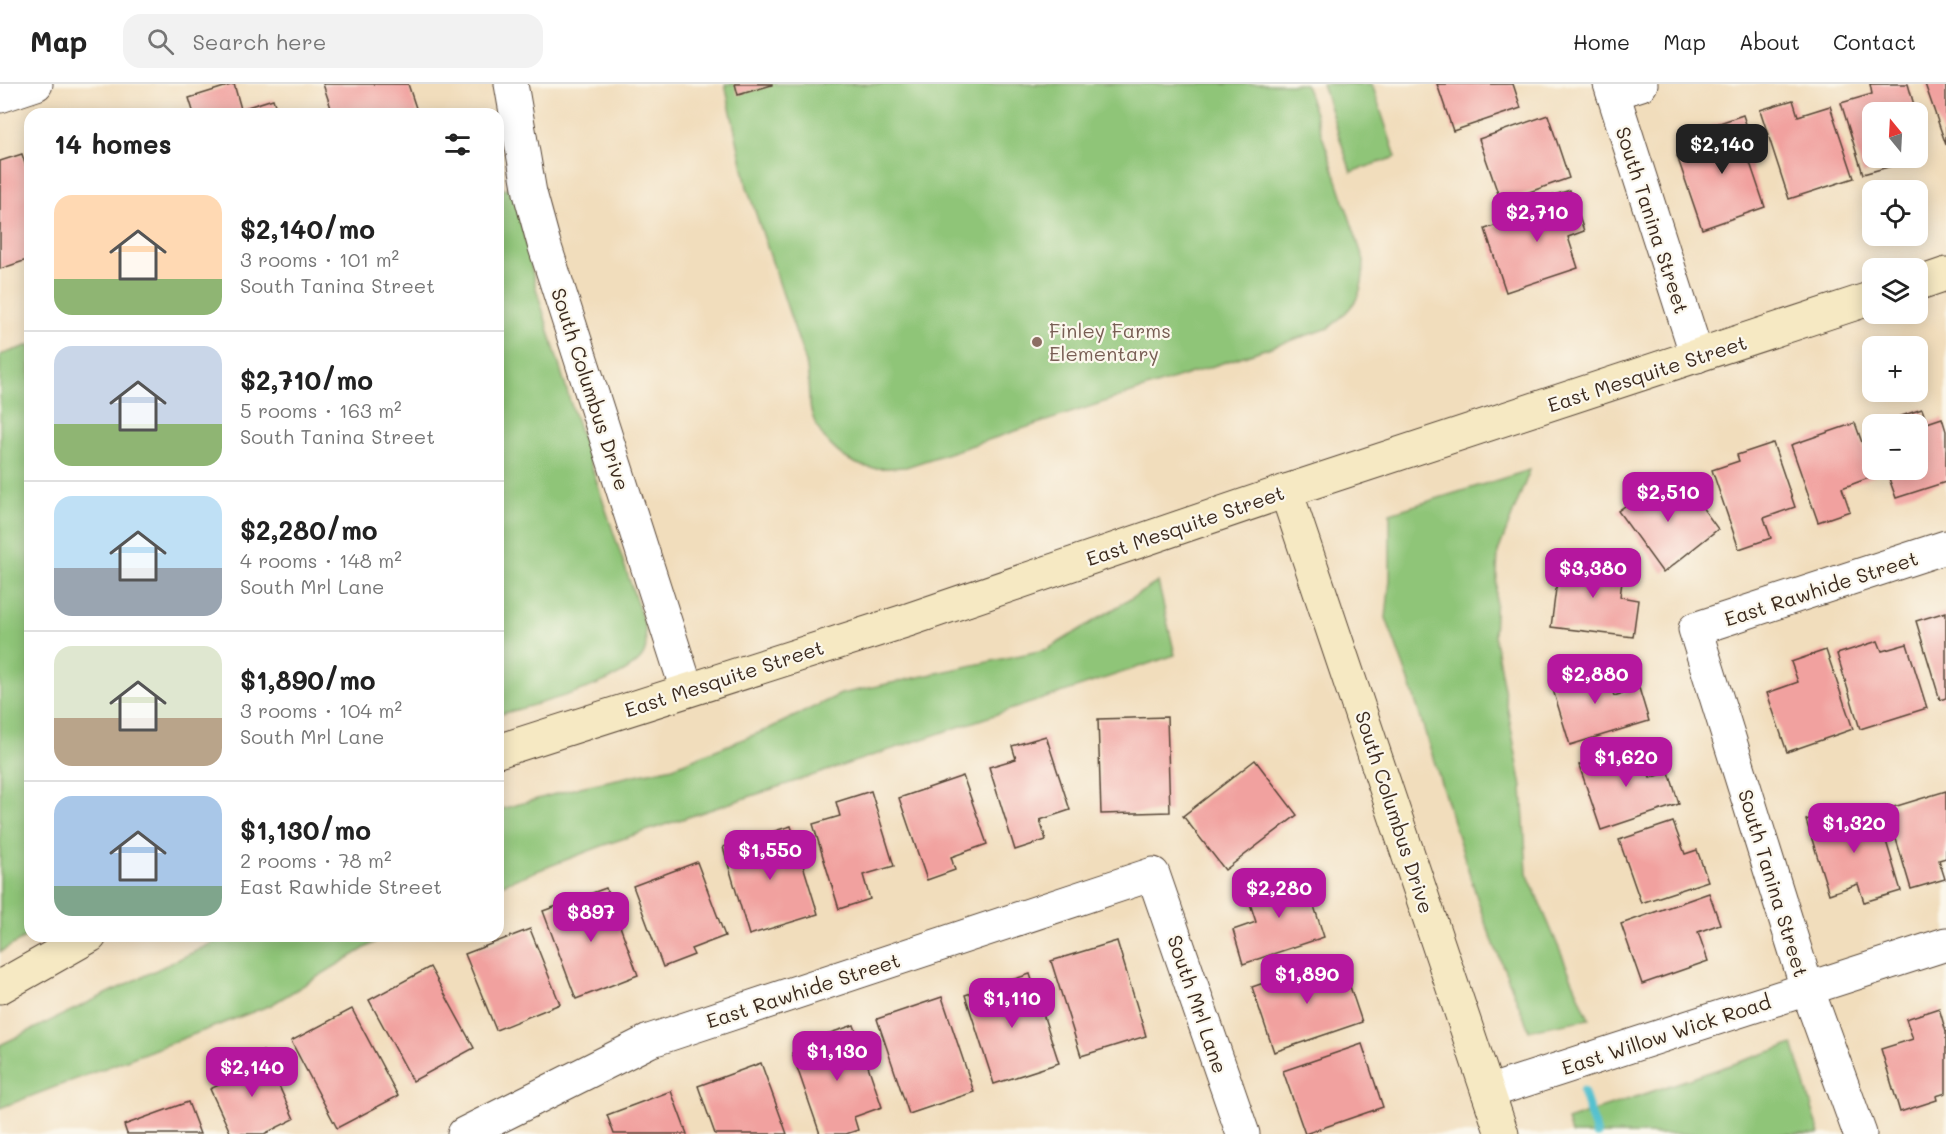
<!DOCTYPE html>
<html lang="en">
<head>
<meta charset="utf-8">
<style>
	:root { --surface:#fff; --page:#f2f2f2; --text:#222; --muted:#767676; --line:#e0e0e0; --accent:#b5179e }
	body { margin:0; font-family:Mali,sans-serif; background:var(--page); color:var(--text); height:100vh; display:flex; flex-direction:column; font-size:22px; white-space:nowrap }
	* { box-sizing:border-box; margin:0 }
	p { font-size:20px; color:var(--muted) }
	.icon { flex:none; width:33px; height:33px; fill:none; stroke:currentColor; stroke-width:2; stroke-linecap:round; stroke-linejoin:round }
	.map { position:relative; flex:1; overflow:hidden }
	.side { position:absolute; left:24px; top:24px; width:480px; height:834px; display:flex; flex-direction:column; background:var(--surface); border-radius:18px; box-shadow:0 3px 15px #0003 }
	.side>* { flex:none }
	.needle { width:39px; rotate:342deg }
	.fabs { position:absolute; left:1862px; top:18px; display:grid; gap:12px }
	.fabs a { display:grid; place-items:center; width:66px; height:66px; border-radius:12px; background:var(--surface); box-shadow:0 3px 15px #0003; font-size:30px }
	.price { position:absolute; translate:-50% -51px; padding:0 14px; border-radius:12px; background:var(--accent); color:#fff; font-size:20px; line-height:39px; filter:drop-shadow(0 2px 3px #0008) }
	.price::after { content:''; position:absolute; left:50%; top:36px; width:18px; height:14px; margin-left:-9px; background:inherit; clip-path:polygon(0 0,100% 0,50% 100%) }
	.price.active { background:#222; color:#fff }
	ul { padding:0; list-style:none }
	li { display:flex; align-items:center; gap:18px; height:150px; padding:0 30px }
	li+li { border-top:2px solid var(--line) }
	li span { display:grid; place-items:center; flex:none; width:168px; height:120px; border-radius:18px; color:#555 }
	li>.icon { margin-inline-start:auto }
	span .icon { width:72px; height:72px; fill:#fffc; stroke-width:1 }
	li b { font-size:26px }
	h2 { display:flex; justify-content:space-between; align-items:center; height:72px; padding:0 30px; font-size:26px }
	header { display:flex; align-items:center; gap:36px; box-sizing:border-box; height:84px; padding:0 30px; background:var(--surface); border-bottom:2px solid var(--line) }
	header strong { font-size:28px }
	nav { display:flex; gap:33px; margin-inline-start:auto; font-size:21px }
	.search { width:420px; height:54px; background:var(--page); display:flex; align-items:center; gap:15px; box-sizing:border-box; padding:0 21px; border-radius:18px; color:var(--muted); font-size:22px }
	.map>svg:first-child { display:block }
	.green { fill:#8fc578; stroke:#65784b; stroke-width:1.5 }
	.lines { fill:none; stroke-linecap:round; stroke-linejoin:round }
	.stream { stroke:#55c1cf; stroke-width:9 }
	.building { fill:#f1a19f }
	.street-casing { stroke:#564536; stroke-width:35 }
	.secondary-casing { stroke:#564536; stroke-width:35 }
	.street { stroke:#fff; stroke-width:33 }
	.secondary { stroke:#f6e9c3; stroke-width:33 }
	.education-dot { fill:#8d6e63; stroke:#fbf7ec; stroke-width:2 }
	.labels { text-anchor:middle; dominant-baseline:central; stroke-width:4.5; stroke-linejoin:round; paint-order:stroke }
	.street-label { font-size:20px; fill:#3b2a1e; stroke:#fbf7ec }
	.education-label { font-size:20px; fill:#785e54; stroke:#fbf7ec; text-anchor:start }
</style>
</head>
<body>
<header>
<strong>Map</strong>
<div class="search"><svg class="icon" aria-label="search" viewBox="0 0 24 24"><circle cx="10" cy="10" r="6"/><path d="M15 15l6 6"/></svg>Search here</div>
<nav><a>Home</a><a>Map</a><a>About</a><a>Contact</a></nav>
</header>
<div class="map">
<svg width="1946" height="1050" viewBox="0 0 1946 1050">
	<rect width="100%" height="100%" fill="#fbf7ec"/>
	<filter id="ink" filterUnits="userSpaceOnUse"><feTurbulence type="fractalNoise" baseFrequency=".0167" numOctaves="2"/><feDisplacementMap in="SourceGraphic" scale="12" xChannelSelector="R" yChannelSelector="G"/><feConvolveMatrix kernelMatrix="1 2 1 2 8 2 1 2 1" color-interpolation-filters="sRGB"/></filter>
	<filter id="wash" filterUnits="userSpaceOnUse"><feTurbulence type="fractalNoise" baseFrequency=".008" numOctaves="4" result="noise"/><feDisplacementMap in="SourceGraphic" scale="24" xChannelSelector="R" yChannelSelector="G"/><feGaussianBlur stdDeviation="1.35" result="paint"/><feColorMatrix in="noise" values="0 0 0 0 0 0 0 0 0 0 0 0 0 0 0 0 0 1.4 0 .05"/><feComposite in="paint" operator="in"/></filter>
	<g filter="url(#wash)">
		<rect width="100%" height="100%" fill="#f1ddbc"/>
		<g class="green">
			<path d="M725,0H1305L1364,177C1363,213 1356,221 1329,244L906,383C895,383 883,385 872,384C842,380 814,350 810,321C807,306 810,296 806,279L747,103Z"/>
			<path d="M1322,0H1372L1396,73L1351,88Z"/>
			<path d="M513,102L536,204L573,327L645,543C645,550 647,560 645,567C637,597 528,622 498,631V107Z"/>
			<path d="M30,261V851L0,868V271Z"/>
			<path d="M1530,386L1498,468L1494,551L1522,703L1527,789L1589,935L1529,946L1484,836L1409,597L1386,534L1390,495V429Z"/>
			<path d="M1158,498L1175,571L607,760L498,802V726L580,703L673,683L766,646L841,610L1048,565Z"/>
			<path d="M227,852H385L271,921L0,1024V961Z"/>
			<path d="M1793,960L1820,1050H1571L1567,1036Z"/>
		</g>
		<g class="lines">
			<path class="stream" d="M1583,1007L1597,1050"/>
		</g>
		<g id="blocks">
			<g class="building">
				<path d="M234,0L241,25L273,15L278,30H194L189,14Z"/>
				<path d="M323,0H408L418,30H333Z"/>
				<path d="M735,0H772V1L738,11Z"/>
				<path d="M1437,0H1513L1521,24L1453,47Z"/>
				<path d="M1870,0H1908L1916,28H1872V74H1897L1899,80L1863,90L1841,19L1872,10Z"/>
				<path d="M1925,0H1946V61Z"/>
				<path d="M1793,16L1798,32L1830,22L1854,94L1789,115L1760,26Z"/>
				<path d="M1548,31L1569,94L1501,118L1479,55Z"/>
				<path d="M1743,31L1753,61L1745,64L1765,123L1702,145L1677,72L1710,61L1705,44Z"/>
				<path d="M1917,33L1924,55L1917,57Z"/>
				<path d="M22,70L30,96V175L0,185V77Z"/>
				<path d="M1570,106L1584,147L1568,153L1578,184L1506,208L1485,145L1543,126L1539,116Z"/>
				<path d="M1922,325L1927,339L1942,334L1946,347V398L1896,414L1886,386H1917V340H1878Z"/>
				<path d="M1855,339L1874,392L1842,404L1850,427L1818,438L1791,361Z"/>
				<path d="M1773,359L1795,423L1764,434L1771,454L1739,465L1712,386L1739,377L1737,371Z"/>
				<path d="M1662,396L1670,406L1683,397L1718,445L1663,489L1618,427Z"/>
				<path d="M1560,474L1624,482L1620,513L1638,516L1633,553L1551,543Z"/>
				<path d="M1946,528V614L1940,616L1916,537Z"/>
				<path d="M1878,557L1882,567L1907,560L1927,624L1860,645L1837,570Z"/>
				<path d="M1826,566L1853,645L1787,668L1767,609L1798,598L1791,578Z"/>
				<path d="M1604,579L1614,612L1639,604L1649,637L1570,661L1550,596Z"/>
				<path d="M1167,633L1170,728L1101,730L1098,635Z"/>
				<path d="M1046,652L1070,726L1040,736L1046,756L1015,766L989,683L1016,675L1012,662Z"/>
				<path d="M1640,661L1650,694L1669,688L1679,720L1601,746L1579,681Z"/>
				<path d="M1255,676L1297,731L1225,786L1183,732Z"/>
				<path d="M963,692L987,760L951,773L955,786L927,796L899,714Z"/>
				<path d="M871,707L894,782L863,791L870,815L839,825L813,740L840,732L836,718Z"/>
				<path d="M1946,707V774L1939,776L1945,795L1911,805L1887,725Z"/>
				<path d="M1841,725L1844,738L1877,727L1901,807L1864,818L1858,800L1829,810L1806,736Z"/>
				<path d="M1673,738L1685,770L1697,766L1708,797L1641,819L1619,756Z"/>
				<path d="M791,742L818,830L749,851L723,763Z"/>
				<path d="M697,778L725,852L691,865L694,871L663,883L633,802Z"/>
				<path d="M1303,788L1324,853L1243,880L1233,846L1256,838L1246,807Z"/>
				<path d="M606,804L638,891L576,915L543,827Z"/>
				<path d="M1709,809L1720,840L1698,848L1708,877L1642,900L1621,840Z"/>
				<path d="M530,845L560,920L496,946L465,870Z"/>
				<path d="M1117,857L1146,952L1081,972L1051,877Z"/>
				<path d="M1340,873L1362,938L1274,968L1252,903Z"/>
				<path d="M430,883L474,964L413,997L369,916Z"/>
				<path d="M1030,890L1059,979L994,1000L965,911Z"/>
				<path d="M942,913L974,1008L909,1030L877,935Z"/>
				<path d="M1939,924L1946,948V1009L1936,1012L1937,1016L1900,1028L1881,965L1913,955L1906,935Z"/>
				<path d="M352,925L398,1012L337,1044L291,957Z"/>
				<path d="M854,941L882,1023L854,1033L858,1046L846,1050H820L792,969L829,956L827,950Z"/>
				<path d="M1362,960L1383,1023L1305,1050L1283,987Z"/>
				<path d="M263,967L294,1035L264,1050H231L210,1005L236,993L231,981Z"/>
				<path d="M761,979L787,1050H715L698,1002Z"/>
				<path d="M671,1007L687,1050H614L607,1031Z"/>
				<path d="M188,1018L200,1050H127L124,1041Z"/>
			</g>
		</g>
	</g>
	<g filter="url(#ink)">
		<use href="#blocks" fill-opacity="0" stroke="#564536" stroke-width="1.5"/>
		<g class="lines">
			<g class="street-casing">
				<g id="street">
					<path d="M511,0L530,109L544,160L687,606"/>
					<path d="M1610,0L1697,272"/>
					<path d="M1613,9L1641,0"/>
					<path d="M0,12L36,0"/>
					<path d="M1488,1008L1946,860"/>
					<path d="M464,1050L649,957L1153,790L1243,1050"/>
					<path d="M1860,1050L1807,904L1695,545L1946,463"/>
				</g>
			</g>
			<g class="secondary-casing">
				<g id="secondary">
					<path d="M1917,200L1946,190"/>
					<path d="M1286,407L1502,1050"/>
					<path d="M498,667L908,536L1286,407L1872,214"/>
					<path d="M0,903L90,852"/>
				</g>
			</g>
			<use href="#street" class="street"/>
			<use href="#secondary" class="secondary"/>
		</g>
	</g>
	<circle class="education-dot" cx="1037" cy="258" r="6"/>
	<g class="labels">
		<g class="street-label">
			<text transform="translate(1653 136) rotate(72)">South Tanina Street</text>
			<text transform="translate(1647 289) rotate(-18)">East Mesquite Street</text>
			<text transform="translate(591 305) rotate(72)">South Columbus Drive</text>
			<text transform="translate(1185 441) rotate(-19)">East Mesquite Street</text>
			<text transform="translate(1821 504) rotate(-18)">East Rawhide Street</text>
			<text transform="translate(724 594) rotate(-18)">East Mesquite Street</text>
			<text transform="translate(1395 728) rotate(72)">South Columbus Drive</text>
			<text transform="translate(1774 799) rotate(73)">South Tanina Street</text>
			<text transform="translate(803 906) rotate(-18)">East Rawhide Street</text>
			<text transform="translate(1198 920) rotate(71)">South Mrl Lane</text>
			<text transform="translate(1666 950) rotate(-18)">East Willow Wick Road</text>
		</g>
		<g class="education-label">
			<text x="1049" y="246">Finley Farms<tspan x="1049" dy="23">Elementary</tspan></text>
		</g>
	</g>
</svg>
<div class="fabs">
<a><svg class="needle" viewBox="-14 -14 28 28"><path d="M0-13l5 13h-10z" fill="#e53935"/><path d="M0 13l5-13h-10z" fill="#767676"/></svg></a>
<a><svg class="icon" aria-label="locate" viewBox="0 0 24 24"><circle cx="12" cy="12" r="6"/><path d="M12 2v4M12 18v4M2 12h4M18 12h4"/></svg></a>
<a><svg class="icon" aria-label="layers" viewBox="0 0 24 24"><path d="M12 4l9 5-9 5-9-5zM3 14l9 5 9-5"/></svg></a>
<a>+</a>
<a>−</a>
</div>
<b class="price active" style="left:1722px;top:91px">$2,140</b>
<b class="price" style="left:1537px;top:159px">$2,710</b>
<b class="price" style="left:1668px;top:439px">$2,510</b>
<b class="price" style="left:1593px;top:515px">$3,380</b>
<b class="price" style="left:1595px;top:621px">$2,880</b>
<b class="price" style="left:1626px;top:704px">$1,620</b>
<b class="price" style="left:1854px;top:770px">$1,320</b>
<b class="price" style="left:770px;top:797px">$1,550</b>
<b class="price" style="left:1279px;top:835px">$2,280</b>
<b class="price" style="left:591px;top:859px">$897</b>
<b class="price" style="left:1307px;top:921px">$1,890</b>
<b class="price" style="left:1012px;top:945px">$1,110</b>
<b class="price" style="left:837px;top:998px">$1,130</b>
<b class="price" style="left:252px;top:1014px">$2,140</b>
<section class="side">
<h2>14 homes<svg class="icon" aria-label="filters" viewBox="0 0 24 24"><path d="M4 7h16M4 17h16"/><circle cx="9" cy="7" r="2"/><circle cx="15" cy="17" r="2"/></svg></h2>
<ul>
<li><span style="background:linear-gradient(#ffd9b3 70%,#8fb573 0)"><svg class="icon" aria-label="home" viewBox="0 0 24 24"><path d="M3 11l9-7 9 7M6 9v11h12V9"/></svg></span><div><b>$2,140/mo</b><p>3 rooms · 101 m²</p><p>South Tanina Street</p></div></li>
<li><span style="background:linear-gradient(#c9d6e8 65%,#8fb573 0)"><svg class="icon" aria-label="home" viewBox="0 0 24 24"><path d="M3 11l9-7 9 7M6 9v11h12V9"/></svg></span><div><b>$2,710/mo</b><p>5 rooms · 163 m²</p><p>South Tanina Street</p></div></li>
<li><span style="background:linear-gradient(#bfe0f5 60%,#9aa5b1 0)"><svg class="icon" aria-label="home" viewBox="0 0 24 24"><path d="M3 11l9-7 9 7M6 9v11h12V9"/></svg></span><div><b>$2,280/mo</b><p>4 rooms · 148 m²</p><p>South Mrl Lane</p></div></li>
<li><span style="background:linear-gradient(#dfe7d0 60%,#b9a48a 0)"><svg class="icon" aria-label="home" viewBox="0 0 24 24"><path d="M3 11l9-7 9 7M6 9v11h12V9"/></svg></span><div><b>$1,890/mo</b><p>3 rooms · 104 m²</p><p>South Mrl Lane</p></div></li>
<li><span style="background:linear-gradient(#a9c7e8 75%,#7fa58c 0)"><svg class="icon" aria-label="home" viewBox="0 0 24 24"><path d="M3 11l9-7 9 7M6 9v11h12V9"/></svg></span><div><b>$1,130/mo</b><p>2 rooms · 78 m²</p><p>East Rawhide Street</p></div></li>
</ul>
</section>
</div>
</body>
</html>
